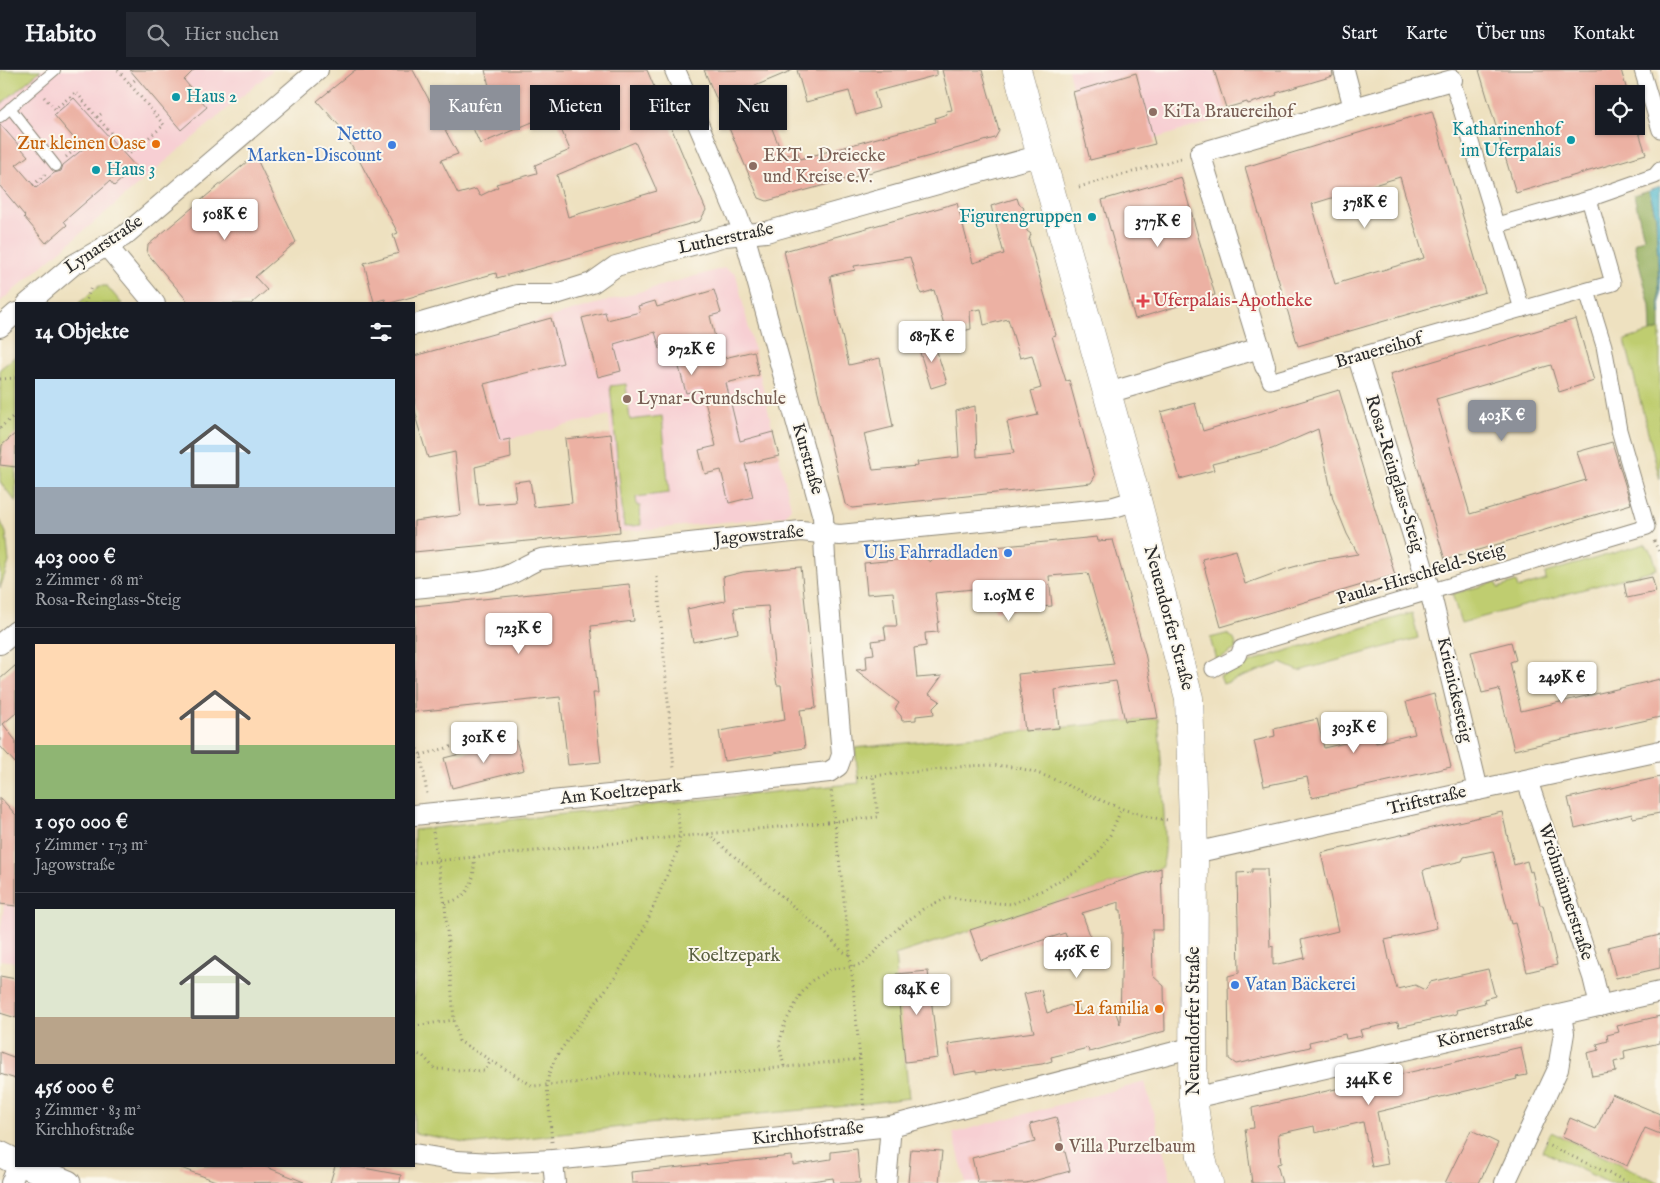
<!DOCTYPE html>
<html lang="de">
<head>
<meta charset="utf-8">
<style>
	:root { --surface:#171b24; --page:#242831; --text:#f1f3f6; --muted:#9ea1a6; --line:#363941; --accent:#8c9099 }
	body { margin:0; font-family:"IM FELL English",serif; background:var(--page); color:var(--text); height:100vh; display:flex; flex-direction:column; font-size:19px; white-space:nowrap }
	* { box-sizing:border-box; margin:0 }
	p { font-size:16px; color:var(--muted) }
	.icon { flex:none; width:28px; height:28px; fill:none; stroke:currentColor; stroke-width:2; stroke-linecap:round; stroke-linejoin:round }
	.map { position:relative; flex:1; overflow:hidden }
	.drawer { position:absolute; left:15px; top:232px; width:400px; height:865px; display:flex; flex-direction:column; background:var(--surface); border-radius:0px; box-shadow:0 1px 4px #0004 }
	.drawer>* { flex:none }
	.hud { position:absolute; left:430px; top:15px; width:475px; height:45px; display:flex; gap:10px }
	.fabs { position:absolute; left:1595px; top:15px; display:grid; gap:10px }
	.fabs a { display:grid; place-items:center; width:50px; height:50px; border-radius:0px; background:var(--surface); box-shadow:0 1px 4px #0004; font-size:25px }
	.price { position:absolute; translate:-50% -42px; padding:0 11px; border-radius:5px; background:#fff; color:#222; font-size:16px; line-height:32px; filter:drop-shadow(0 1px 2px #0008) }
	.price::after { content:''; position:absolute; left:50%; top:30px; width:15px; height:11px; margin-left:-8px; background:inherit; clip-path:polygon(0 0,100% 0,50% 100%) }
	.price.selected { background:var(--accent); color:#fff }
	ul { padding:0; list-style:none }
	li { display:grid; align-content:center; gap:10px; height:265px; padding:0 20px }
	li+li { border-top:1px solid var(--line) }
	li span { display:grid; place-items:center; height:155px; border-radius:0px; color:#555 }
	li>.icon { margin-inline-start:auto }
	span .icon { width:90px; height:90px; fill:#fffc; stroke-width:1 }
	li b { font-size:21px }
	h2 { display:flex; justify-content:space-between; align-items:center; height:60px; padding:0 20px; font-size:21px }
	.tag { padding:0 18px; border-radius:0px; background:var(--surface); box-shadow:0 1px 4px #0004; font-size:18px; line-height:45px }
	.tag.selected { background:var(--accent); color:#fff }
	header { display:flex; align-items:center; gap:30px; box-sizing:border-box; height:70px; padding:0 25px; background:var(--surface); border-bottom:1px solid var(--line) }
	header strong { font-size:24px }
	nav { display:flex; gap:28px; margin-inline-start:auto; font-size:18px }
	.search { width:350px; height:45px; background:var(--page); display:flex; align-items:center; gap:12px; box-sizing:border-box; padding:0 18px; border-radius:0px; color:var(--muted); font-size:19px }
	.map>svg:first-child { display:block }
	.built { fill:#f7cfd3 }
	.green { fill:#bfcd6f; stroke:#757c4d }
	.forest { fill:#97b062; stroke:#616e46 }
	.water { fill:#4db6cb; stroke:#3c707b }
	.building { fill:#ecb1a3; fill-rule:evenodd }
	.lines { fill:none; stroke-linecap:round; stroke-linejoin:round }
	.service-casing { stroke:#8c8676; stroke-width:12 }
	.pedestrian-casing { stroke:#8c8676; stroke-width:17 }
	.minor-casing { stroke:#8c8676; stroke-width:22 }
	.tertiary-casing { stroke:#8c8676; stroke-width:27 }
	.secondary-casing { stroke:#8c8676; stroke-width:29 }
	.path { stroke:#8c8676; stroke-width:3; stroke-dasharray:1 4; stroke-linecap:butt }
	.service { stroke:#fff; stroke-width:10 }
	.pedestrian { stroke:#fff; stroke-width:15 }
	.minor { stroke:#fff; stroke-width:20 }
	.tertiary { stroke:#fff; stroke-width:25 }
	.secondary { stroke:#fff; stroke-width:28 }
	.culture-dot { fill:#0f9aa8; stroke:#fbf7ec; stroke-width:2 }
	.education-dot { fill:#8d6e63; stroke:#fbf7ec; stroke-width:2 }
	.food-dot { fill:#e8710a; stroke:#fbf7ec; stroke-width:2 }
	.shop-dot { fill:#3f7fe0; stroke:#fbf7ec; stroke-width:2 }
	.health-dot { fill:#e0444e; stroke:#fbf7ec; stroke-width:2 }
	.labels { text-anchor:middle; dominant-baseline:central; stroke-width:4; stroke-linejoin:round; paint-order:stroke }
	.culture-label { font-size:18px; fill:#0d838f; stroke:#fbf7ec; text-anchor:start }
	.education-label { font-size:18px; fill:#785e54; stroke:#fbf7ec; text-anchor:start }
	.shop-label { font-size:18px; fill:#366cbe; stroke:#fbf7ec; text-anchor:end }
	.food-label { font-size:18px; fill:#c56008; stroke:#fbf7ec; text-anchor:end }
	.street-label { font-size:18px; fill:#2b2b2b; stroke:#fbf7ec }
	.health-label { font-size:18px; fill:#be3a42; stroke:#fbf7ec; text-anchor:start }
	.park-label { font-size:18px; fill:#575c3f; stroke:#fbf7ec }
</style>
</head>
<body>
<header>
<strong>Habito</strong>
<div class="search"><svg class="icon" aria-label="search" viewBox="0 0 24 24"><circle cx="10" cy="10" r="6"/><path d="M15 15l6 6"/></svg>Hier suchen</div>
<nav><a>Start</a><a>Karte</a><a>Über uns</a><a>Kontakt</a></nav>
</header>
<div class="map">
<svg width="1660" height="1113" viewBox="0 0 1660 1113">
	<rect width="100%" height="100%" fill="#fbf7ec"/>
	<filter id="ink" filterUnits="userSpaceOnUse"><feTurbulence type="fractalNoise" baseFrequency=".02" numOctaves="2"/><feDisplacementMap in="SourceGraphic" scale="10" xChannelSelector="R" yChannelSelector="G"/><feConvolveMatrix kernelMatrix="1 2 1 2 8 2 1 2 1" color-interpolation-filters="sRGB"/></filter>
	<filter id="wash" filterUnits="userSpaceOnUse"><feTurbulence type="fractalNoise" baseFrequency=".0096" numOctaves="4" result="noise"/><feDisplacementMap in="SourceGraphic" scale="20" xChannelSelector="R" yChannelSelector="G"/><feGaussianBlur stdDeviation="1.12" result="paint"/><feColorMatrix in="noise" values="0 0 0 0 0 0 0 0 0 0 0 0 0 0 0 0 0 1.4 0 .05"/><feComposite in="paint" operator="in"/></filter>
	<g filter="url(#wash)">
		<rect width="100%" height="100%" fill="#eee1c0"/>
		<g class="built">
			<path d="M0,0H273L0,232Z"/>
			<path d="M1068,0H1214L1229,46L1154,69L1155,74L1090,90Z"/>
			<path d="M724,198L736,204L791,437L785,446L620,462L609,345L500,371L472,269Z"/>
			<path d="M16,745V892L0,890V864Z"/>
			<path d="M1145,1012L1172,1113H966L953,1063Z"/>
		</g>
		<g class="green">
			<path d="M0,0H41L0,35Z"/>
			<path d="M99,216H107L122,234H78Z"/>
			<path d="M1660,259V410L1625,270Z"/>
			<path d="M16,286V432L0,412V299Z"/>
			<path d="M626,314L630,350L662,346L669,423L636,427L637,436H640L641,455L624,457L610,316Z"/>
			<path d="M0,450L6,463L9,492L0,518Z"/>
			<path d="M1645,474L1653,485L1657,499L1461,553L1452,524L1496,512L1498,518L1516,512L1518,518L1546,510L1545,503Z"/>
			<path d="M1412,543L1418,568L1299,601L1281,593L1223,614L1220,606L1259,589Z"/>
			<path d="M1226,564C1234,567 1236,571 1236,579L1216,590L1210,568Z"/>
			<path d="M1158,648C1161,680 1162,712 1164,744C1164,759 1168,785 1161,798L895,885L909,1028L847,1036L647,1054L476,1074L414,1063V760L859,713L855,678Z"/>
			<path d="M1551,1062L1660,1113H1609L1542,1081Z"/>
		</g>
		<path class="forest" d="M1649,120L1656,147L1660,244V259L1651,262L1650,236L1634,173L1644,168L1634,125Z"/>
		<path class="water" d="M1660,116V244L1656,147L1649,120Z"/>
		<g id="blocks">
			<g class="building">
				<path d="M130,0H194L184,10L207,37L181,60Z"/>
				<path d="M355,0H413L458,84L441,90L458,124L476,119L480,126L498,117L496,114L537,103L535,95L570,80L554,43L480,74L463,36L491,24L485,0H647L706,140L700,151L497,208L496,203L387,234L385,229L374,232L364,193L399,183L393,165L398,163L343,60L317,31ZM635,72L657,121L568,147L557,105Z"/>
				<path d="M704,0H793L755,16L783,86L798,82L800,89L936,52L935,48L947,44L946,41L952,40L942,0H982L999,61L995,68L767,131L759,128Z"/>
				<path d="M797,0H937V5L874,22L879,38L856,45L849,21L806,32Z"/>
				<path d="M1214,0H1332L1333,6L1276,23L1277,25L1248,34L1247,32L1226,38Z"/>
				<path d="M1479,0H1621L1628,24H1604V56H1637L1646,84L1516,123Z"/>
				<path d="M1136,3L1155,74L1090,90L1073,22Z"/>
				<path d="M74,28L136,97L114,116L110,111L80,137L64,151L67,155L46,173L24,147L25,146L0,116V54L28,86L16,95L36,118L54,103L61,101L63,95L83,79L54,45Z"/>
				<path d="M1432,41L1485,222L1298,276L1245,97ZM1400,107L1424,188L1335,214L1312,134Z"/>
				<path d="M255,85L296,172L255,207L267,220L251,234H190L147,183L148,175Z"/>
				<path d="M1181,107L1215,225L1135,249L1102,130Z"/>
				<path d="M1017,128L1019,134L1024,138L1022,143L1027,161L1031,164L1029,170L1056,265L1052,266L1066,311L1069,310L1095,406L1091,413L852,438L845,434L784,181L957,133L973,193L1004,184L991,136ZM910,187L921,224L934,220L947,265L971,259L970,241L981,239L984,255L1008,249L1020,288L1032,285L1041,318L1031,321L1038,345L1007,352L1014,383L977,387L975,336L956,341L959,387L917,392L918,396L873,400L864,364L893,357L880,288L849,295L835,236L830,206L855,200L854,196Z"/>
				<path d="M714,220L721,243L710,246L720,289L754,281L759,305L726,313L740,371L773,362L779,386L745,394L753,427L729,433L721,400L705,404L699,380L716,376L702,319L686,323L673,275L660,279L655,262L614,274L621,301L598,307L582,248L605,242L607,250L640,242L638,236L655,231L657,237Z"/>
				<path d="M551,248L563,293L484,314L500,371L510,369L511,388L475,397L479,435L516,432L514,412L530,410L534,437L572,433L565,369L611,364L620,462L414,482V451L461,445L455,382L428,388L416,349L417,348L414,336V286Z"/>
				<path d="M1576,249L1594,311L1559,322L1551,295L1436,329L1470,444L1586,410L1577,382L1612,372L1631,434L1445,490L1390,304Z"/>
				<path d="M933,269L947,313L931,318L917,273Z"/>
				<path d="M1339,320L1395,505L1221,557L1202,489L1236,480L1245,514L1286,499L1315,491L1358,484L1347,464L1333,429L1318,359L1272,379L1212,394L1214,400L1180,409L1161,342L1195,333L1203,361Z"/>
				<path d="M16,363V397L0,395L2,375Z"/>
				<path d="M1097,467L1098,471L1113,470L1145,583L1158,648L1125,651L1116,611L1055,620L1059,658L1025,661L1018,604L1114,594L1088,503L1049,506L1052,536L995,541L992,517L935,523L939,552L937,553L938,562L925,563L926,576L914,578L917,608L942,606L929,624L940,631L933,638L934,644L916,646V650L902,651L901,646L895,639L899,633L856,600L867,599L866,585L874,584L872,571L886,569L884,556H897L893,522L867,524L864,493L917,488L920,484L930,492L938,483L949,491L957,481L967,489L974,479Z"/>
				<path d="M801,497L816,638L800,640L805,678L774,683V684L724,691L719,661L785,650L781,615H777L775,604L768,536L734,538L738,563L693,572L687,539L725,531L723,507L743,502Z"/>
				<path d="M1652,507L1656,522L1627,528L1624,513Z"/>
				<path d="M629,514L634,551L591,556L598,623H593L601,692L568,695L560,627L414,642V536Z"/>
				<path d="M1511,572L1516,590L1510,592L1521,641L1660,609V647L1514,680L1499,619L1482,623L1471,582Z"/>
				<path d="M16,595V643L3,654L16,671V694L0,676V609Z"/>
				<path d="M1434,624L1451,697L1312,728L1307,707L1264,716L1254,671L1275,666L1274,659L1317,649L1324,678L1374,666L1376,673L1415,664L1406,632Z"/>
				<path d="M516,670L524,700L452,718L444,688Z"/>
				<path d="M1660,707V743L1633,748L1632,744L1575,758L1568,728Z"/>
				<path d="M0,727L16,745V836L0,834Z"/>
				<path d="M1502,742L1514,795L1527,791L1530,802L1532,801L1540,835H1543L1557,895L1527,902L1515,853L1511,854L1493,781L1464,787L1462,791L1426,799L1423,801L1437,858L1385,870L1389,889L1397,919L1415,915L1425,920L1430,912L1488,899L1495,926L1484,929L1485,933L1456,940L1457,944L1399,957L1398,952L1360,960L1362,966L1346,969L1345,964L1309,972L1310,977L1236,994L1229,989L1228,906L1239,903L1237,803L1252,802V799H1267L1270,877L1273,876V895L1305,888L1301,870L1338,861L1321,783Z"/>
				<path d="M1161,798L1163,860H1152L1153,906L1164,916L1165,961L1089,982L1088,978L1051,987L1052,991L1042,994L976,1003V1001L954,1005L948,974L1034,962L1024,924L1041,920L1047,943L1070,935L1071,937L1078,935L1081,944L1088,943L1089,945L1114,938L1120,954L1122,861L1121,840H1119V832L1082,843L1091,868L1069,874L1065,863L981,890L970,860Z"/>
				<path d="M1660,865V898L1616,908L1608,877Z"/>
				<path d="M928,901L938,988L905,992L896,904Z"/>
				<path d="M0,906L16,909V948L0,943Z"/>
				<path d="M1660,946V973L1624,981L1625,989L1614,992L1616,1002L1592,1006L1587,983L1599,980L1597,974L1608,971L1607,965L1619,962L1617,956Z"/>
				<path d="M1521,977L1527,1005L1516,1007L1517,1009L1377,1042L1388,1094L1372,1097L1363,1052L1315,1063L1314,1056L1278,1064L1281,1093L1277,1094L1282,1113H1252L1245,1059L1254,1058L1252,1038Z"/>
				<path d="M0,982L16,988V1009L0,1004Z"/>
				<path d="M1612,1024L1660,1044V1064L1645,1058L1627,1096L1562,1067L1570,1048L1596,1059Z"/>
				<path d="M1056,1047L1070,1101L1026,1113H978L972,1088L1035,1072L1030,1054Z"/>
				<path d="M1471,1060L1498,1073L1479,1113H1445Z"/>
				<path d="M857,1079L860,1113H834L833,1108L797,1113H632L631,1102L792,1086L793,1095L831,1089V1082Z"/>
				<path d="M911,1079L942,1081L939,1113H908Z"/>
				<path d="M181,1096H264L304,1112L221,1113L181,1098Z"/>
				<path d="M335,1096H353L401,1105L400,1113H330Z"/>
			</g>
		</g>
	</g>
	<g filter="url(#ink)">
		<use href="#blocks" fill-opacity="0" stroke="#8c8676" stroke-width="1"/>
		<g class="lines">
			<g class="service-casing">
				<g id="service">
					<path d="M10,38L56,96"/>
					<path d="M0,47L55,0"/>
				</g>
			</g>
			<g class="pedestrian-casing">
				<g id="pedestrian">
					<path d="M1642,0L1660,60"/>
					<path d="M1452,10L1522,239"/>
					<path d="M1497,155L1589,129L1655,106L1660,100"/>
					<path d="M1265,296L1270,311L1613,213L1589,129"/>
					<path d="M1213,599L1238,586L1241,578L1647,457L1619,360L1604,276L1587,221"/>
				</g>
			</g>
			<g class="minor-casing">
				<g id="minor">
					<path d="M1344,0L1354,38L1452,10"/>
					<path d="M106,175L155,234"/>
					<path d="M27,234L73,195L124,166L318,0"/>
					<path d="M414,255L517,225H553L592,213L616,196L725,166L766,162L1041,85"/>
					<path d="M0,257L16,243"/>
					<path d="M1260,278L1265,296"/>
					<path d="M1358,287L1430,521L1478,720"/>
					<path d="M1108,323L1260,278L1200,83L1354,38"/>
					<path d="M414,518C441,515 478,515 503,507C517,503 527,493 541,489L801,461L840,465L1111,438L1137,430"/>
					<path d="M0,574L16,561"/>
					<path d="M1527,710L1593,907L1600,936"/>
					<path d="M414,745L783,707L829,702L838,696L842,685L825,488L823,447L744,164L737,145L675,0"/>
					<path d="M1194,783L1478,720L1660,681"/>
					<path d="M1193,1028L1660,922"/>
					<path d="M414,1084L457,1091L492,1093L553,1090L891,1056L1194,977"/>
					<path d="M553,1090L555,1113"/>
					<path d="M11,1113L18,1096"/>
					<path d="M886,1113L891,1056"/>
					<path d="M1505,1113L1558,999L1564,963L1561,945"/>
				</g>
			</g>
			<g class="tertiary-casing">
				<g id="tertiary">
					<path d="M0,1084L16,1092"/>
					<path d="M27,1096L68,1113"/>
				</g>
			</g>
			<g class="secondary-casing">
				<path id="secondary" d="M1017,0L1137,430L1189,628L1194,783L1193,1028L1201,1086L1209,1113"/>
			</g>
			<g class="path">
				<path d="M130,14L137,8"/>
				<path d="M44,27L55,39L76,22L97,47"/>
				<path d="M101,44L97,47L129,84L164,55L118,0"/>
				<path d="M66,87L80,75"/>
				<path d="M33,115L46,104"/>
				<path d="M1079,117L1182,88"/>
				<path d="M85,234L91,217"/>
				<path d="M0,309L16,308"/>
				<path d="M0,358L16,344"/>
				<path d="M1654,471L1660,484"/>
				<path d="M657,507L674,699"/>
				<path d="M414,675L421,685L427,724"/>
				<path d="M421,685L508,661"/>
				<path d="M856,708C879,705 901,703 924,701C958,697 994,691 1027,700C1076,714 1115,744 1168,750"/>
				<path d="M433,762L445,835L454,950L459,971L533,1016L584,1012L617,1003L712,1005L860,989L849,873L831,720"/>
				<path d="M708,764L826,864L842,881L850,885"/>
				<path d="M414,793L878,747L873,706"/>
				<path d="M445,833C471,828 475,811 474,787"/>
				<path d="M414,956L454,950"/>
				<path d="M414,983L423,986L435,999L485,1001L491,990"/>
				<path d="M860,989L864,1041"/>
				<path d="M784,996L779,974L785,953L801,924L811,911L832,899L852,897L864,893L896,860L923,839L949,827L978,832L1012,834L1045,819L1077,801L1097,784L1110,765L1121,740"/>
				<path d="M552,1072L547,1016L549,1003L556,987L569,968L616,906L642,863L677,782L680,766L677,737"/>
				<path d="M1545,1074L1630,1113"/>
			</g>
			<use href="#service" class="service"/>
			<use href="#pedestrian" class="pedestrian"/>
			<use href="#minor" class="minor"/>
			<use href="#tertiary" class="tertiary"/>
			<use href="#secondary" class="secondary"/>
		</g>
	</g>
	<g class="culture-dot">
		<circle cx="176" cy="27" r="5"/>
		<circle cx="1571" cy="70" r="5"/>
		<circle cx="96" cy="100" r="5"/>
		<circle cx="1092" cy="147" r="5"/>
	</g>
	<g class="education-dot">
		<circle cx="1153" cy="42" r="5"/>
		<circle cx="753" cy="96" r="5"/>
		<circle cx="627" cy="329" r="5"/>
		<circle cx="1059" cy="1077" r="5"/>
	</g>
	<g class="food-dot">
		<circle cx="156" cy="74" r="5"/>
		<circle cx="1159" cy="939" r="5"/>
	</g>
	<g class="shop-dot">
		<circle cx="392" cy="75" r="5"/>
		<circle cx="1008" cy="483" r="5"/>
		<circle cx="1235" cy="915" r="5"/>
	</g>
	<path class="health-dot" d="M1140.5 223.5h5v5h5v5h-5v5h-5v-5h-5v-5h5z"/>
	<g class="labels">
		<g class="culture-label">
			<text x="186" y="27">Haus 2</text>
			<text x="1561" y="60" text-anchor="end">Katharinenhof<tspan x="1561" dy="21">im Uferpalais</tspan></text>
			<text x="106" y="100">Haus 3</text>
			<text x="1082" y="147" text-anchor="end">Figurengruppen</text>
		</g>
		<g class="education-label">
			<text x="1163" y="42">KiTa Brauereihof</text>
			<text x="763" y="86">EKT - Dreiecke<tspan x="763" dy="21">und Kreise e.V.</tspan></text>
			<text x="637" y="329">Lynar-Grundschule</text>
			<text x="1069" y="1077">Villa Purzelbaum</text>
		</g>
		<g class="shop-label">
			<text x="382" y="65">Netto<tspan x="382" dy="21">Marken-Discount</tspan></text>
			<text x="998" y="483">Ulis Fahrradladen</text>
			<text x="1245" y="915" text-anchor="start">Vatan Bäckerei</text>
		</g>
		<g class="food-label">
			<text x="146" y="74">Zur kleinen Oase</text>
			<text x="1149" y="939">La familia</text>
		</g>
		<g class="street-label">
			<text transform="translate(726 169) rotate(-12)">Lutherstraße</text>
			<text transform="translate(104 175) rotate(-34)">Lynarstraße</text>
			<text transform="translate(1379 281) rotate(-16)">Brauereihof</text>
			<text transform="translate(807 389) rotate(74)">Kurstraße</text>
			<text transform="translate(1394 404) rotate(73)">Rosa-Reinglass-Steig</text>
			<text transform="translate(759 466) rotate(-5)">Jagowstraße</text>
			<text transform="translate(1421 505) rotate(-17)">Paula-Hirschfeld-Steig</text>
			<text transform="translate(1168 548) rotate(75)">Neuendorfer Straße</text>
			<text transform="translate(1454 620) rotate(77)">Krienickesteig</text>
			<text transform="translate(621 723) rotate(-6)">Am Koeltzepark</text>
			<text transform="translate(1427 731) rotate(-13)">Triftstraße</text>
			<text transform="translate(1565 822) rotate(72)">Wröhmännerstraße</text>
			<text transform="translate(1194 951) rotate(-90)">Neuendorfer Straße</text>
			<text transform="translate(1485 962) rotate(-13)">Körnerstraße</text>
			<text transform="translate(808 1064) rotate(-6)">Kirchhofstraße</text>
		</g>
		<g class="health-label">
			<text x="1153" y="231">Uferpalais-Apotheke</text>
		</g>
		<g class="park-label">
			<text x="734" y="886">Koeltzepark</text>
		</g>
	</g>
</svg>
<div class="fabs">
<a><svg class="icon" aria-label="locate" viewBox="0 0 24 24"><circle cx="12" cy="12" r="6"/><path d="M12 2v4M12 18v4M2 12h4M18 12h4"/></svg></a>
</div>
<b class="price" style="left:1365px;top:159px">378K €</b>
<b class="price" style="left:225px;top:171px">508K €</b>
<b class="price" style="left:1158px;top:178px">377K €</b>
<b class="price" style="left:932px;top:293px">687K €</b>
<b class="price" style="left:692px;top:306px">972K €</b>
<b class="price selected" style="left:1502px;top:372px">403K €</b>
<b class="price" style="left:1009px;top:552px">1.05M €</b>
<b class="price" style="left:519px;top:585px">723K €</b>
<b class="price" style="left:1562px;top:634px">249K €</b>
<b class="price" style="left:1354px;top:684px">303K €</b>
<b class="price" style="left:484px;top:694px">301K €</b>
<b class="price" style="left:1077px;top:909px">456K €</b>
<b class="price" style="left:917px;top:946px">684K €</b>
<b class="price" style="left:1369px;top:1036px">344K €</b>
<div class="hud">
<a class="tag selected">Kaufen</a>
<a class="tag">Mieten</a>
<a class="tag">Filter</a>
<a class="tag">Neu</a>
</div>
<section class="drawer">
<h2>14 Objekte<svg class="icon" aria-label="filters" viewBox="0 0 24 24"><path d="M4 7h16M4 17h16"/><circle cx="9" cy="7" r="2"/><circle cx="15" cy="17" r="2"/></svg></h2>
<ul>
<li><span style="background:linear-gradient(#bfe0f5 70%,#9aa5b1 0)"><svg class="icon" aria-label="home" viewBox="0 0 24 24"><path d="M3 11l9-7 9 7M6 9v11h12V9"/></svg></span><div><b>403 000 €</b><p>2 Zimmer · 68 m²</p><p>Rosa-Reinglass-Steig</p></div></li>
<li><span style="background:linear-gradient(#ffd9b3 65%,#8fb573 0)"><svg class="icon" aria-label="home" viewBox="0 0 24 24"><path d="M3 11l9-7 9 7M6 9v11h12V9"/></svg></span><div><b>1 050 000 €</b><p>5 Zimmer · 173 m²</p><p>Jagowstraße</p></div></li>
<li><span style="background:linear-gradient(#dfe7d0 70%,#b9a48a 0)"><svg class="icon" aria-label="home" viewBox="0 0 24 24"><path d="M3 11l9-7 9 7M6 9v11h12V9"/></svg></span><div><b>456 000 €</b><p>3 Zimmer · 83 m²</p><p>Kirchhofstraße</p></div></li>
</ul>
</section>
</div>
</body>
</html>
